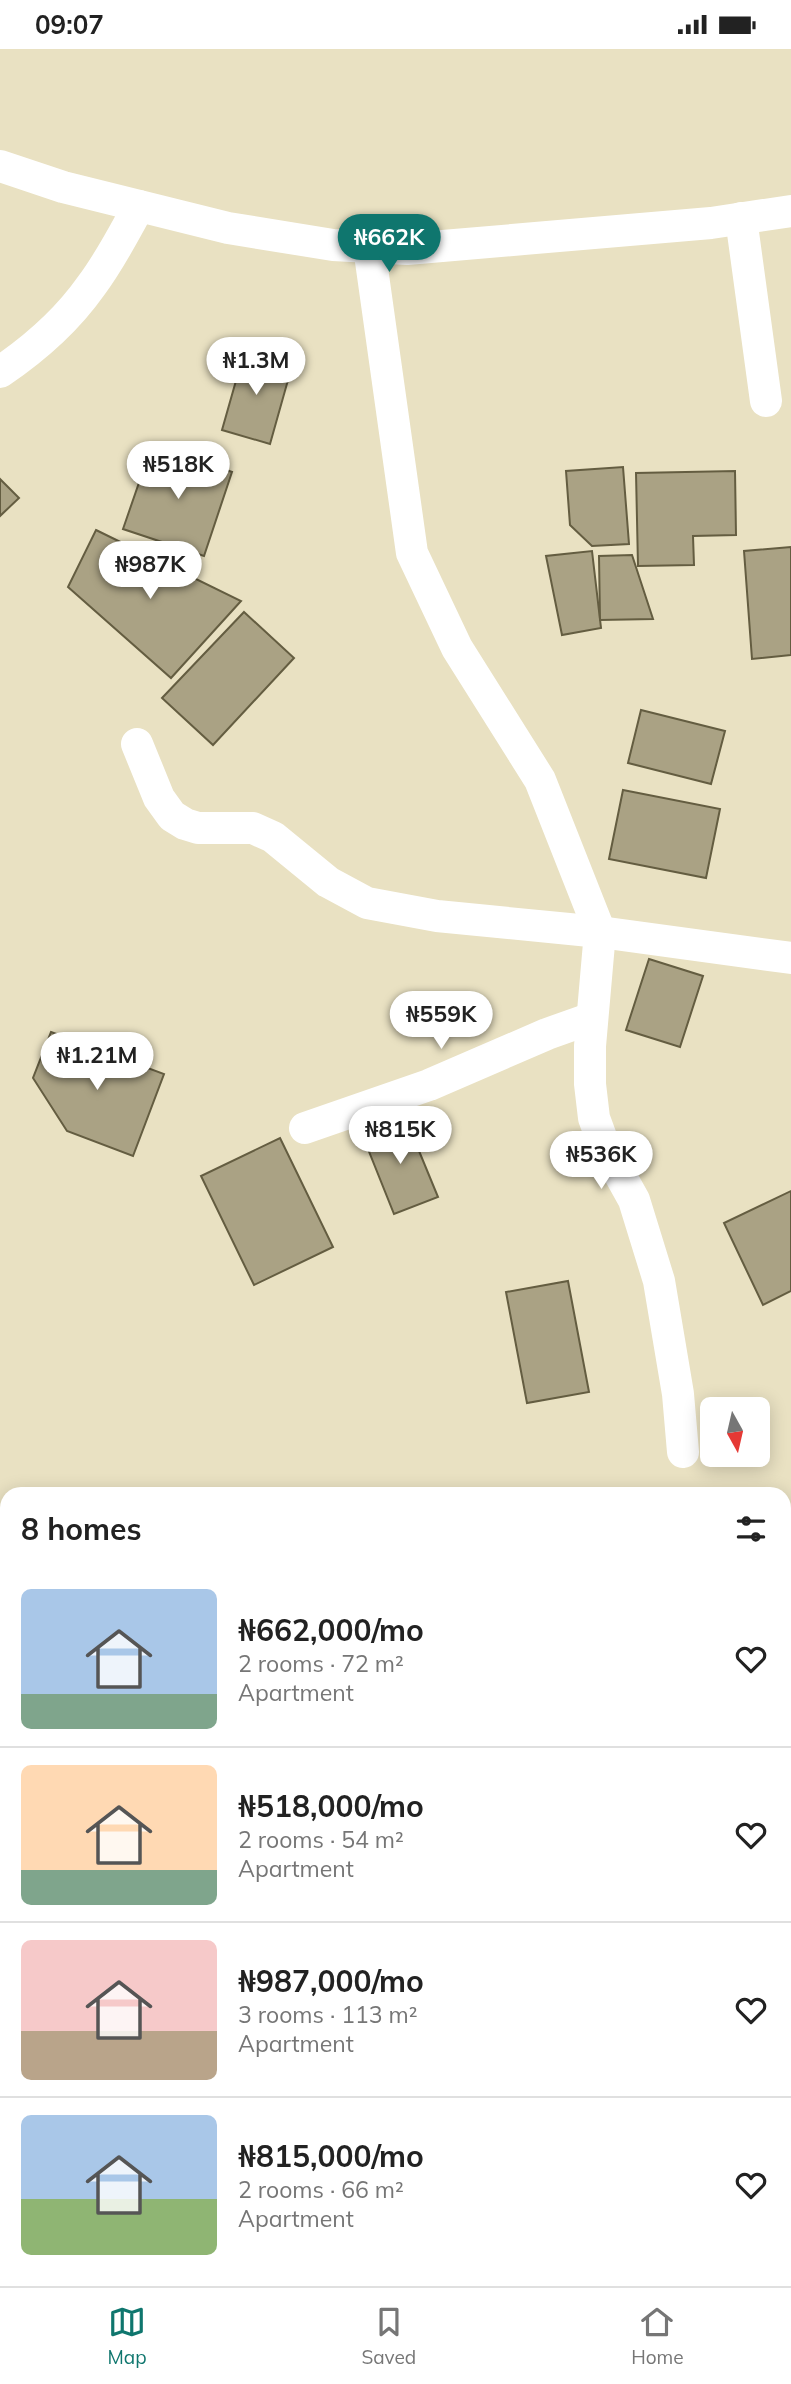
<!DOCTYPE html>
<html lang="en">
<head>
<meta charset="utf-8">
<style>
	:root { --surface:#fff; --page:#f6f6f6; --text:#222; --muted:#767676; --line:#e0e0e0; --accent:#0f766e }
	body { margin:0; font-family:Mulish,sans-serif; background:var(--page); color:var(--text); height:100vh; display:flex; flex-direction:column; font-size:26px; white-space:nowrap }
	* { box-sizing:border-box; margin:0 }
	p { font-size:23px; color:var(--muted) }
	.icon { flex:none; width:38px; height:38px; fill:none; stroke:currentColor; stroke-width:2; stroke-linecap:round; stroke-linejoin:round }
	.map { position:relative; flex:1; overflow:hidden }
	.sheet { position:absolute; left:0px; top:1438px; width:791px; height:800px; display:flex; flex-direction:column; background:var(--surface); border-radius:21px 21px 0 0; box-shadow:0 4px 18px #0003 }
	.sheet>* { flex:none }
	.needle { width:46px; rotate:172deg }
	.controls { position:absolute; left:700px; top:1348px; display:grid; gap:14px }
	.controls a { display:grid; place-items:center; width:70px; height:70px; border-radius:10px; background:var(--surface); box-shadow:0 4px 18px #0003; font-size:35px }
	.price { position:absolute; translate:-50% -60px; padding:0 16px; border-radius:24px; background:#fff; color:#222; font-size:23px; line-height:46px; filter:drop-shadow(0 2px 4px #0008) }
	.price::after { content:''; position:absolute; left:50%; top:42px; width:21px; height:16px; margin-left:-10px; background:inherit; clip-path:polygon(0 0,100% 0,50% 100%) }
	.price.selected { background:var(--accent); color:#fff }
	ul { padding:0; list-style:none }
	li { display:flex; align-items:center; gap:21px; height:175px; padding:0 21px }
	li+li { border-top:2px solid var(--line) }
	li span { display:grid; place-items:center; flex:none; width:196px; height:140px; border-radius:10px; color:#555 }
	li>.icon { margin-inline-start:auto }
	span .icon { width:84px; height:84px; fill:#fffc; stroke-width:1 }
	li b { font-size:30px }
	h2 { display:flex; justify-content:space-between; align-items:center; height:84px; padding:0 21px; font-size:30px }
	.status { display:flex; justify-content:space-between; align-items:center; height:49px; padding:0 35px; background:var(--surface); direction:ltr }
	.status svg { height:19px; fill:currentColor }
	.tab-bar { display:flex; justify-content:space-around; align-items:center; height:98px; border-top:2px solid var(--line); background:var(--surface); font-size:19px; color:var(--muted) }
	.tab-bar a { display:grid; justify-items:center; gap:4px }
	.tab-bar .selected { color:var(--accent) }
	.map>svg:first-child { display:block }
	.building { fill:#aaa284; stroke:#645d41; stroke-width:2 }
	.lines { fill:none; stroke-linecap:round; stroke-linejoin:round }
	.minor { stroke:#fff; stroke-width:32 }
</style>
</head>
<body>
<div class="status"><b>09:07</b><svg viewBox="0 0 49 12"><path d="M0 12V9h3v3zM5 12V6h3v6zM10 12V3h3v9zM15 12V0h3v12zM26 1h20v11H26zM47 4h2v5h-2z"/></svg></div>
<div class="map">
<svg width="791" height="2237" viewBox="0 0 791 2237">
	<rect width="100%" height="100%" fill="#e9e1c2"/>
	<g class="building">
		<path d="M247,293L290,324L270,395L222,381Z"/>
		<path d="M152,396L232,423L204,507L123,480Z"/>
		<path d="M623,418L629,495L592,497L570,476L566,422Z"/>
		<path d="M735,422L736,486L693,487L694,516L638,517L636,424Z"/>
		<path d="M0,430L19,449L0,467Z"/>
		<path d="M96,481L241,552L171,629L68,538Z"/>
		<path d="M791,498V606L752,610L744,502Z"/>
		<path d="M592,502L601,579L562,586L546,507Z"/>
		<path d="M632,506L653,570L600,571L599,507Z"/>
		<path d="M244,563L294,609L213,696L162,649Z"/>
		<path d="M641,661L725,682L711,735L628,714Z"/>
		<path d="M623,741L720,760L706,829L609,810Z"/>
		<path d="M649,910L703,927L680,998L626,981Z"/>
		<path d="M51,983L164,1025L133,1107L67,1082L33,1029Z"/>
		<path d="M405,1068L438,1148L394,1165L362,1085Z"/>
		<path d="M280,1089L333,1198L254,1236L201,1127Z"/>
		<path d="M791,1142V1242L763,1256L724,1174Z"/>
		<path d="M568,1232L589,1343L527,1354L506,1243Z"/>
	</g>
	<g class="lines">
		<g class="minor">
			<path d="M0,117L63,138L228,179L333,196L407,200L711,174L791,162"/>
			<path d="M741,169L766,352"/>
			<path d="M369,198L412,504L457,599L540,731L600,883L590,997V1035L594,1069L605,1099L634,1151L659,1232L678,1345L683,1403"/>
			<path d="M0,323C34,300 67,271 91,237C110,212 124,184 139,157"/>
			<path d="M137,695L159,749L172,767L185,775L198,779H253L273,788L328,833L367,854L437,867L600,883L791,909"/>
			<path d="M305,1079L429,1036L547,985L592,969"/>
			<path d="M0,1734L7,1736"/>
			<path d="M784,1891L791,1893"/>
			<path d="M784,2037L791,2036"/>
			<path d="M0,2195L7,2192"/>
		</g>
	</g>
</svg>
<div class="controls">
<a><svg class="needle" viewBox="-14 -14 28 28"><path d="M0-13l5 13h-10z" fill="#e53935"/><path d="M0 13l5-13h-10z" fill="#767676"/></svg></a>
</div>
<b class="price selected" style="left:389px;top:225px">₦662K</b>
<b class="price" style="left:256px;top:348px">₦1.3M</b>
<b class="price" style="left:178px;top:452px">₦518K</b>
<b class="price" style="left:150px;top:552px">₦987K</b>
<b class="price" style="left:441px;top:1002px">₦559K</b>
<b class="price" style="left:97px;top:1043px">₦1.21M</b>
<b class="price" style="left:400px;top:1117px">₦815K</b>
<b class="price" style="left:601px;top:1142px">₦536K</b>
<section class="sheet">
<h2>8 homes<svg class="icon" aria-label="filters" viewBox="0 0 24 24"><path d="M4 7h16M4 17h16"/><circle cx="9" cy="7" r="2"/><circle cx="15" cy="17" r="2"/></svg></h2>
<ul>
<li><span style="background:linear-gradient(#a9c7e8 75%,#7fa58c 0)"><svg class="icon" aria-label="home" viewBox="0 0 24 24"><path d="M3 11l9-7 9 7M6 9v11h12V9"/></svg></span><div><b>₦662,000/mo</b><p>2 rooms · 72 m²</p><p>Apartment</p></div><svg class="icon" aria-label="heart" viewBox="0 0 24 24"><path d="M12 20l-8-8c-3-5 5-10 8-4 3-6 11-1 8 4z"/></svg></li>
<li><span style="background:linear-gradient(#ffd9b3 75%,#7fa58c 0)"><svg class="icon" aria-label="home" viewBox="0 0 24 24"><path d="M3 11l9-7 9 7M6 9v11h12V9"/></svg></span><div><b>₦518,000/mo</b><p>2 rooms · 54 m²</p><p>Apartment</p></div><svg class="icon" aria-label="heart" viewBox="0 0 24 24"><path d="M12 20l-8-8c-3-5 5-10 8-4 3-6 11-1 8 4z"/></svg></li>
<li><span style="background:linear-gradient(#f6c9c9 65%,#b9a48a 0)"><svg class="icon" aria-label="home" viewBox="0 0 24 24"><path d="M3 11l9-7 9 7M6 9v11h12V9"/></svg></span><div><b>₦987,000/mo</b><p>3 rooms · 113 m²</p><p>Apartment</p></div><svg class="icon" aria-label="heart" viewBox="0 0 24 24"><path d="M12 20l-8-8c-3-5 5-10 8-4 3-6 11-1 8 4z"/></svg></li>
<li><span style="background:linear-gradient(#a9c7e8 60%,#8fb573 0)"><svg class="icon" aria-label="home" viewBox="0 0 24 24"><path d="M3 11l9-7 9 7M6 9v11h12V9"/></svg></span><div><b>₦815,000/mo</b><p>2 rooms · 66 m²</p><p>Apartment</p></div><svg class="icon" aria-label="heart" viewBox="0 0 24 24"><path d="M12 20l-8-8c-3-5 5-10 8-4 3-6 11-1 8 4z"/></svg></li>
</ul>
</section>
</div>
<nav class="tab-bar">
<a class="selected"><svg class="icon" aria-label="map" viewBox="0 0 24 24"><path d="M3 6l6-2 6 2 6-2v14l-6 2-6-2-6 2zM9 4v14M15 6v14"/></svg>Map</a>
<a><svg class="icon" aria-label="saved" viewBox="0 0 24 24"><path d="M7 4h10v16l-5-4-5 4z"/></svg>Saved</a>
<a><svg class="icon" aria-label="home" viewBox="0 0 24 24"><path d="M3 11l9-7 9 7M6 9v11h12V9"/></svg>Home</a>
</nav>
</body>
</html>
